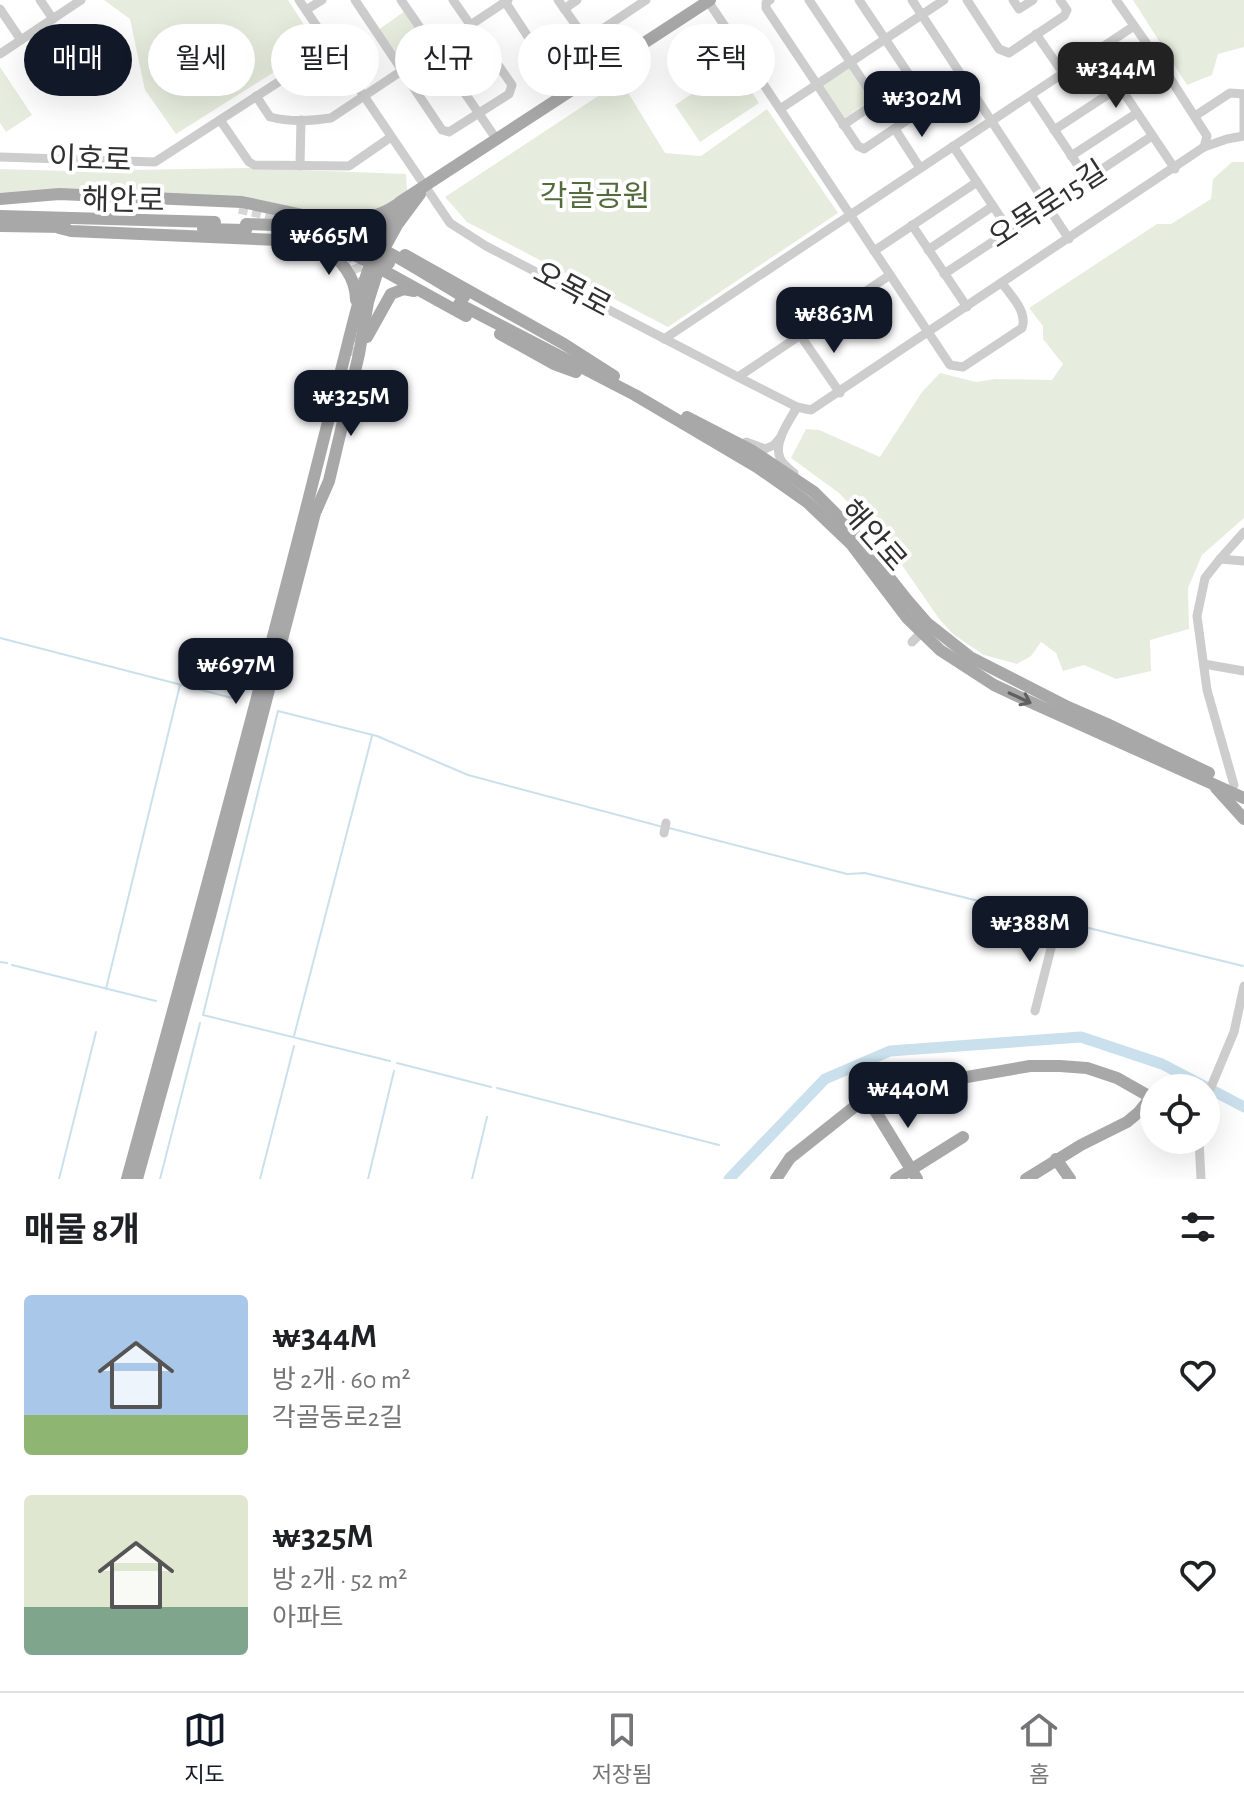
<!DOCTYPE html>
<html lang="ko">
<head>
<meta charset="utf-8">
<style>
	:root { --surface:#fff; --page:#f2f2f2; --text:#202124; --muted:#757577; --line:#e0e0e0; --accent:#111827 }
	body { margin:0; font-family:"Alegreya Sans","Noto Sans KR",sans-serif; background:var(--page); color:var(--text); height:100vh; display:flex; flex-direction:column; font-size:30px; white-space:nowrap }
	* { box-sizing:border-box; margin:0 }
	p { font-size:26px; color:var(--muted) }
	.icon { flex:none; width:44px; height:44px; fill:none; stroke:currentColor; stroke-width:2; stroke-linecap:round; stroke-linejoin:round }
	.map { position:relative; height:1179px; overflow:hidden }
	.side { display:flex; flex-direction:column; background:var(--surface); flex:1 }
	.side>* { flex:none }
	.top-card { position:absolute; left:24px; top:24px; width:800px; height:72px; display:flex; gap:16px }
	.controls { position:absolute; left:1140px; top:1074px; display:grid; gap:16px }
	.controls a { display:grid; place-items:center; width:80px; height:80px; border-radius:50%; background:var(--surface); box-shadow:0 8px 32px #0002; font-size:40px }
	.price { position:absolute; translate:-50% -68px; padding:0 18px; border-radius:16px; background:var(--accent); color:#fff; font-size:26px; line-height:52px; filter:drop-shadow(0 2px 4px #0008) }
	.price::after { content:''; position:absolute; left:50%; top:48px; width:24px; height:18px; margin-left:-12px; background:inherit; clip-path:polygon(0 0,100% 0,50% 100%) }
	.price.selected { background:#222; color:#fff }
	ul { padding:0; list-style:none }
	li { display:flex; align-items:center; gap:24px; height:200px; padding:0 24px }
	li span { display:grid; place-items:center; flex:none; width:224px; height:160px; border-radius:8px; color:#555 }
	li>.icon { margin-inline-start:auto }
	span .icon { width:96px; height:96px; fill:#fffc; stroke-width:1 }
	li b { font-size:34px }
	h2 { display:flex; justify-content:space-between; align-items:center; height:96px; padding:0 24px; font-size:34px }
	.pill { padding:0 28px; border-radius:36px; background:var(--surface); box-shadow:0 8px 32px #0002; font-size:28px; line-height:72px }
	.pill.selected { background:var(--accent); color:#fff }
	.tab-bar { display:flex; justify-content:space-around; align-items:center; height:112px; border-top:2px solid var(--line); background:var(--surface); font-size:22px; color:var(--muted) }
	.tab-bar a { display:grid; justify-items:center; gap:4px }
	.tab-bar .selected { color:var(--accent) }
	.map>svg:first-child { display:block }
	.green { fill:#e6edde }
	.lines { fill:none; stroke-linecap:round; stroke-linejoin:round }
	.stream { stroke:#cae0ec; stroke-width:2 }
	.river { stroke:#cae0ec; stroke-width:11 }
	.minor-tunnel { stroke:#d6d6d6; stroke-width:9; stroke-dasharray:9 4.5; stroke-linecap:butt }
	.minor { stroke:#cdcdcd; stroke-width:9 }
	.major { stroke:#a8a8a8; stroke-width:12 }
	.major-bridge { stroke:#a8a8a8; stroke-width:12 }
	.oneway { stroke:#606060 }
	.labels { text-anchor:middle; dominant-baseline:central; stroke-width:8; stroke-linejoin:round; paint-order:stroke }
	.street-label { font-size:30px; fill:#303030; stroke:#fff }
	.park-label { font-size:30px; fill:#546c3c; stroke:#fff }
</style>
</head>
<body>
<div class="map">
<svg width="1244" height="1179" viewBox="0 0 1244 1179">
	<rect width="100%" height="100%" fill="#fff"/>
	<g class="green">
		<path d="M104,0H288L317,45L176,134L145,90L130,19Z"/>
		<path d="M1133,0H1244V47L1218,54L1212,75L1187,85Z"/>
		<path d="M405,11L429,45L428,48L405,64H401L378,30Z"/>
		<path d="M735,66L759,103L700,142L675,105Z"/>
		<path d="M0,67L32,115L6,132L0,123Z"/>
		<path d="M850,68L871,97L870,100L845,118L822,85Z"/>
		<path d="M621,81L665,153L701,156L767,109L838,213L668,327L467,222L445,197Z"/>
		<path d="M1232,162H1244V518L1202,555L1188,588L1189,629L1150,640L1151,671L1116,679L1084,665L1063,671L1056,653L1041,642L1031,656L1017,664L984,655L954,635L940,620L886,542L839,493L791,458L806,429L819,430L880,457L922,392L940,373L976,382L995,379L1052,380L1063,364L1043,339V326L1029,308L1157,224H1171L1211,199L1213,179Z"/>
		<path d="M248,168L406,174L407,191L389,206L348,216L286,208L0,197V169L68,171Z"/>
	</g>
	<g class="lines">
		<g class="stream">
			<path d="M0,638L236,699"/>
			<path d="M669,828L847,874L865,873L1243,966"/>
			<path d="M0,962L7,963"/>
			<path d="M12,965L156,1001"/>
			<path d="M106,989L180,685"/>
			<path d="M294,1036L372,736"/>
			<path d="M390,1061L203,1015L278,711L377,736L468,775L663,827"/>
			<path d="M397,1063L491,1087"/>
			<path d="M497,1088L719,1145"/>
			<path d="M59,1179L96,1032"/>
			<path d="M160,1179L200,1023"/>
			<path d="M260,1179L294,1046"/>
			<path d="M368,1179L394,1071"/>
			<path d="M472,1179L487,1117"/>
		</g>
		<path class="river" d="M729,1179L825,1079L890,1051L1081,1037L1162,1064L1244,1107"/>
		<g class="minor-tunnel">
			<path d="M239,209L299,223"/>
			<path d="M348,253L356,264L364,286"/>
			<path d="M352,356L357,336"/>
		</g>
		<g class="minor">
			<path d="M40,0L53,19"/>
			<path d="M299,0L450,223L486,246L738,377L797,407L811,410L1204,147L1227,139L1244,136V94"/>
			<path d="M355,0L442,130L449,132L509,94L512,85L453,0"/>
			<path d="M401,0L497,140"/>
			<path d="M504,0L566,95"/>
			<path d="M558,0L585,38H589L646,0"/>
			<path d="M770,0L766,3V8L858,146L864,149L925,108L928,103L859,0"/>
			<path d="M809,0L877,102L843,125"/>
			<path d="M912,0L1069,239"/>
			<path d="M967,0L999,49L1009,53L1064,16L1067,10L1060,0"/>
			<path d="M1013,0L1019,9L1033,0"/>
			<path d="M1116,0L1159,61L1207,136L1204,147"/>
			<path d="M708,1L950,365L963,367L1022,328C1028,312 1011,296 1002,283"/>
			<path d="M0,9L21,40"/>
			<path d="M564,9L577,0"/>
			<path d="M306,10L322,0"/>
			<path d="M1036,34L1063,73"/>
			<path d="M0,54L81,0"/>
			<path d="M1120,87L1175,169"/>
			<path d="M1031,95L1087,179"/>
			<path d="M256,96L270,117C289,122 311,121 331,118L508,0"/>
			<path d="M780,109L944,0"/>
			<path d="M1195,116L1230,93L1244,94"/>
			<path d="M220,120L249,162L254,165L349,166L391,137"/>
			<path d="M895,129L920,168"/>
			<path d="M1054,130L1159,61"/>
			<path d="M953,146L1009,230"/>
			<path d="M1071,156L1137,113"/>
			<path d="M0,157L155,162L331,48"/>
			<path d="M300,166L301,120"/>
			<path d="M912,225L967,307"/>
			<path d="M928,250L993,206"/>
			<path d="M874,251L977,182"/>
			<path d="M944,274L1152,136"/>
			<path d="M800,335L840,393"/>
			<path d="M664,339L1134,26"/>
			<path d="M738,377L890,275"/>
			<path d="M746,442L765,449L774,445L781,437"/>
			<path d="M794,473C789,469 782,464 780,458C773,442 790,420 797,407"/>
			<path d="M1220,559L1244,532"/>
			<path d="M912,642L922,632"/>
			<path d="M1204,664L1244,671"/>
			<path d="M1234,785L1207,690L1197,616L1205,578L1220,559L1244,561"/>
			<path d="M664,833L666,823"/>
			<path d="M1035,1011L1057,925"/>
			<path d="M1206,1099L1234,1032L1244,986"/>
			<path d="M1199,1140L1201,1179"/>
		</g>
		<g class="major">
			<path d="M0,199L59,194L242,202L317,218L344,230"/>
			<path d="M0,216L215,222"/>
			<path d="M327,219C354,221 375,220 398,204"/>
			<path d="M0,226L65,227"/>
			<path d="M59,228L71,231L303,241L333,248L359,257L466,316"/>
			<path d="M203,229L246,230"/>
			<path d="M321,249C341,257 356,278 356,300"/>
			<path d="M405,255L564,344L614,376"/>
			<path d="M459,304L635,395L757,467L807,502L851,544L907,618L940,650L994,685L1026,700L1244,798"/>
			<path d="M500,334L554,364L576,372"/>
			<path d="M367,337L391,294L404,289L414,291"/>
			<path d="M687,417L751,450L814,492L852,530L907,600L927,623L970,657L1068,707L1107,724L1209,773"/>
			<path d="M1216,788L1244,819"/>
			<path d="M868,1099L917,1179"/>
			<path d="M1056,1159L1070,1179"/>
			<path d="M127,1179C188,957 248,736 305,513C319,456 334,400 348,343C360,295 372,244 400,202L710,0"/>
			<path d="M137,1179L210,916L315,513L329,481L359,354L368,302L386,245L397,225L420,194"/>
			<path d="M776,1179L790,1158L858,1104L884,1093L909,1087L1030,1066H1060L1087,1068L1117,1078L1154,1099"/>
			<path d="M896,1179L963,1137"/>
			<path d="M1026,1179L1081,1145L1127,1122L1139,1112L1151,1097"/>
		</g>
		<g class="major-bridge">
			<path d="M246,224C281,225 316,226 350,236C390,249 427,276 464,297"/>
			<path d="M309,235L365,251L389,263"/>
		</g>
	</g>
	<defs><path id="oneway-shaft" d="M-6 0H5M1.5-3L5.5 0L1.5 3" fill="none" stroke-width="1.6" stroke-linecap="round" stroke-linejoin="round" transform="scale(2)"/></defs>
	<use class="oneway" href="#oneway-shaft" transform="translate(1020 698) rotate(25)"/>
	<g class="labels">
		<g class="street-label">
			<text transform="translate(90 160) rotate(2)">이호로</text>
			<text transform="translate(123 201) rotate(1)">해안로</text>
			<text transform="translate(1048 205) rotate(-33)">오목로15길</text>
			<text transform="translate(572 290) rotate(28)">오목로</text>
			<text transform="translate(873 536) rotate(49)">해안로</text>
		</g>
		<g class="park-label">
			<text x="595" y="197">각골공원</text>
		</g>
	</g>
</svg>
<div class="controls">
<a><svg class="icon" aria-label="locate" viewBox="0 0 24 24"><circle cx="12" cy="12" r="6"/><path d="M12 2v4M12 18v4M2 12h4M18 12h4"/></svg></a>
</div>
<b class="price selected" style="left:1116px;top:110px">₩344M</b>
<b class="price" style="left:922px;top:139px">₩302M</b>
<b class="price" style="left:329px;top:277px">₩665M</b>
<b class="price" style="left:834px;top:355px">₩863M</b>
<b class="price" style="left:351px;top:438px">₩325M</b>
<b class="price" style="left:236px;top:706px">₩697M</b>
<b class="price" style="left:1030px;top:964px">₩388M</b>
<b class="price" style="left:908px;top:1130px">₩440M</b>
<div class="top-card">
<a class="pill selected">매매</a>
<a class="pill">월세</a>
<a class="pill">필터</a>
<a class="pill">신규</a>
<a class="pill">아파트</a>
<a class="pill">주택</a>
</div>
</div>
<section class="side">
<h2>매물 8개<svg class="icon" aria-label="filters" viewBox="0 0 24 24"><path d="M4 7h16M4 17h16"/><circle cx="9" cy="7" r="2"/><circle cx="15" cy="17" r="2"/></svg></h2>
<ul>
<li><span style="background:linear-gradient(#a9c7e8 75%,#8fb573 0)"><svg class="icon" aria-label="home" viewBox="0 0 24 24"><path d="M3 11l9-7 9 7M6 9v11h12V9"/></svg></span><div><b>₩344M</b><p>방 2개 · 60 m²</p><p>각골동로2길</p></div><svg class="icon" aria-label="heart" viewBox="0 0 24 24"><path d="M12 20l-8-8c-3-5 5-10 8-4 3-6 11-1 8 4z"/></svg></li>
<li><span style="background:linear-gradient(#dfe7d0 70%,#7fa58c 0)"><svg class="icon" aria-label="home" viewBox="0 0 24 24"><path d="M3 11l9-7 9 7M6 9v11h12V9"/></svg></span><div><b>₩325M</b><p>방 2개 · 52 m²</p><p>아파트</p></div><svg class="icon" aria-label="heart" viewBox="0 0 24 24"><path d="M12 20l-8-8c-3-5 5-10 8-4 3-6 11-1 8 4z"/></svg></li>
</ul>
</section>
<nav class="tab-bar">
<a class="selected"><svg class="icon" aria-label="map" viewBox="0 0 24 24"><path d="M3 6l6-2 6 2 6-2v14l-6 2-6-2-6 2zM9 4v14M15 6v14"/></svg>지도</a>
<a><svg class="icon" aria-label="saved" viewBox="0 0 24 24"><path d="M7 4h10v16l-5-4-5 4z"/></svg>저장됨</a>
<a><svg class="icon" aria-label="home" viewBox="0 0 24 24"><path d="M3 11l9-7 9 7M6 9v11h12V9"/></svg>홈</a>
</nav>
</body>
</html>
